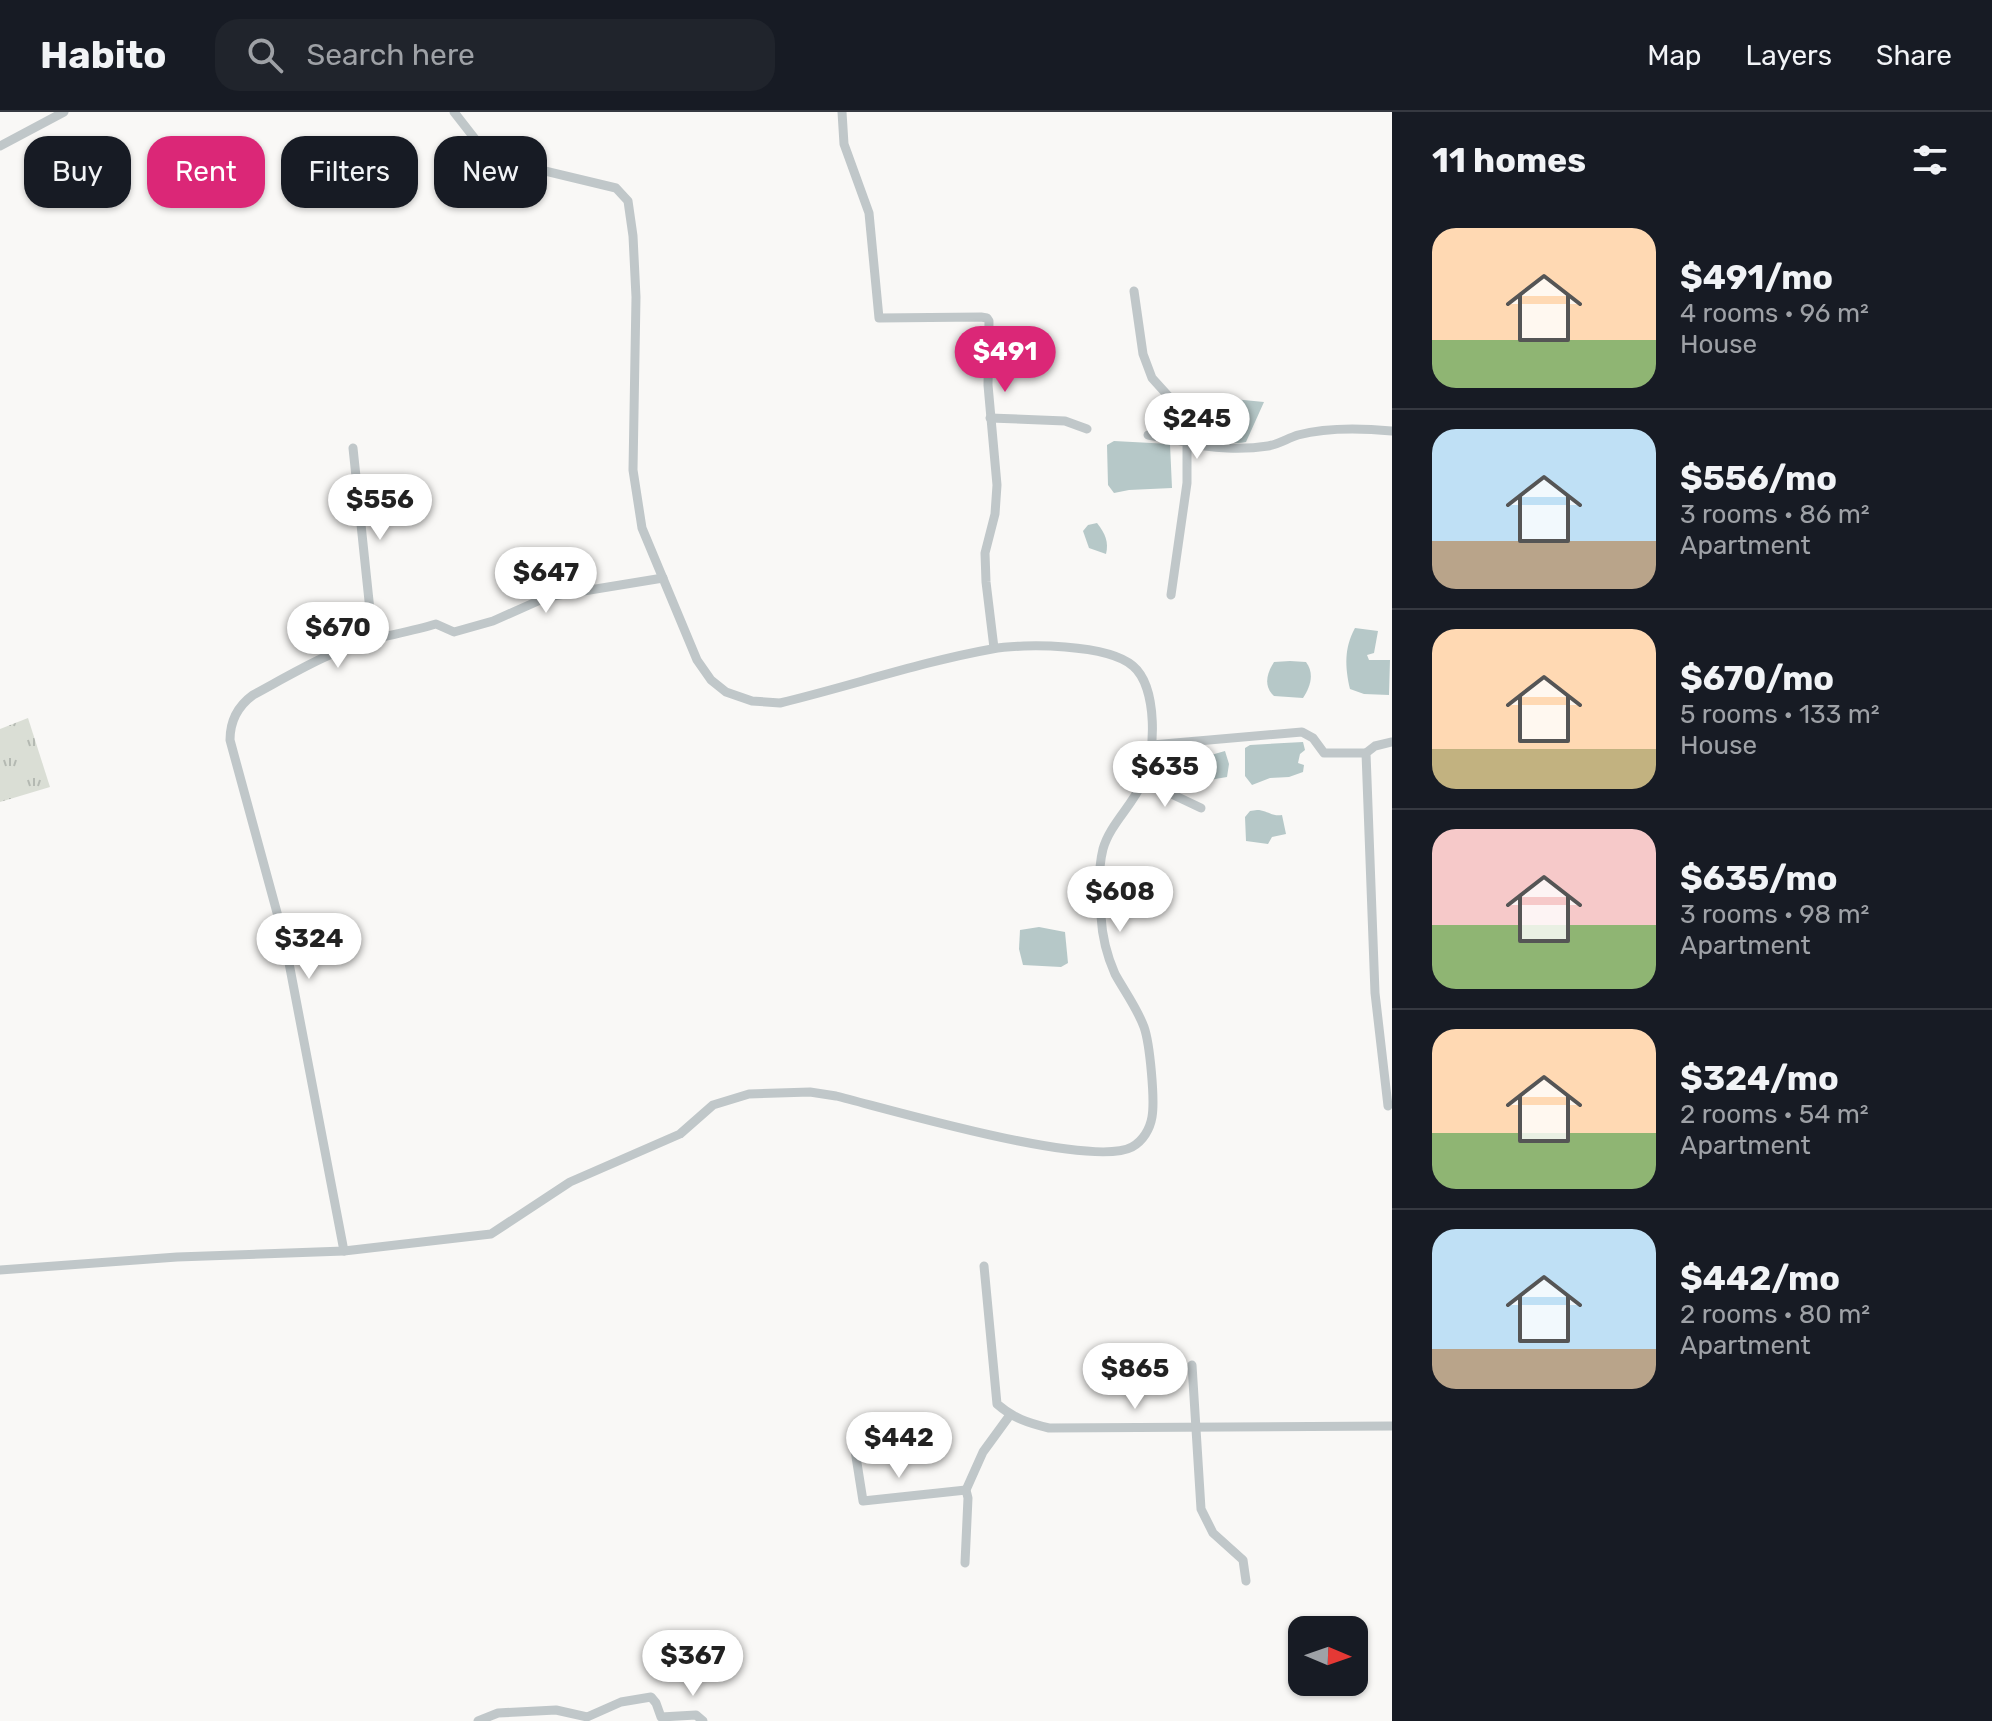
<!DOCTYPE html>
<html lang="en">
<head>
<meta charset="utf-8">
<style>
	:root { --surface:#171b24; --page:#20242c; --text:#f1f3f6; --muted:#9ea1a6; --line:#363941; --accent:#db2777 }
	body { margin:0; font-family:Rubik,sans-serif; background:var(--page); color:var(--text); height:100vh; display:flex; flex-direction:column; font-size:30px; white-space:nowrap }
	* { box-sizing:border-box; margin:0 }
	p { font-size:26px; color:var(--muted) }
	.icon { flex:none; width:44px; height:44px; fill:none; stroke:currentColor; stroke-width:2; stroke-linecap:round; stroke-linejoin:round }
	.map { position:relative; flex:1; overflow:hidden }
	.drawer { display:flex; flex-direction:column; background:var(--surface); width:600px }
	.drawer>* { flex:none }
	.banner { position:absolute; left:24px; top:24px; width:760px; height:72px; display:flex; gap:16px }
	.needle { width:52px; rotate:92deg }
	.fabs { position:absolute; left:1288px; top:1504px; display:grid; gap:16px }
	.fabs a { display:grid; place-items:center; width:80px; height:80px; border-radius:16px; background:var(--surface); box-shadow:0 2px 6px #0004; font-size:40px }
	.price { position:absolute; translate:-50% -68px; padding:0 18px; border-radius:28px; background:#fff; color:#222; font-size:26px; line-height:52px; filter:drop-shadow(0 2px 4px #0008) }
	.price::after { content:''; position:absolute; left:50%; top:48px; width:24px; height:18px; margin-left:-12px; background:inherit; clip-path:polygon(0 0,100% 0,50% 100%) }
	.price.current { background:var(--accent); color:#fff }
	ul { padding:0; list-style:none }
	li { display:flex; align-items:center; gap:24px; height:200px; padding:0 40px }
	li+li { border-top:2px solid var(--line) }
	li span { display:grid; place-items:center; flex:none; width:224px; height:160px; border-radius:24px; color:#555 }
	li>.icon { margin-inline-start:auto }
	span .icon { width:96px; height:96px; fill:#fffc; stroke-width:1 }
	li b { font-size:34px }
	h2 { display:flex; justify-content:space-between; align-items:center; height:96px; padding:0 40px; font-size:34px }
	.pill { padding:0 28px; border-radius:24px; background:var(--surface); box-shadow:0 2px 6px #0004; font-size:28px; line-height:72px }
	.pill.current { background:var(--accent); color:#fff }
	header { display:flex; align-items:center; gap:48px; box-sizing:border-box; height:112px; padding:0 40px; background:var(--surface); border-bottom:2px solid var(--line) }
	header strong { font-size:38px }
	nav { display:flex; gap:44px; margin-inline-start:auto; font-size:28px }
	.search { width:560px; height:72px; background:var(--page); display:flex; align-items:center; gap:20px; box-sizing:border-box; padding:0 28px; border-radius:24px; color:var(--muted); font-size:30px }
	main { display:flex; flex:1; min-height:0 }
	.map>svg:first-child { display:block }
	.park { fill:url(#park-tufts) }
	.water { fill:#b6c8c8 }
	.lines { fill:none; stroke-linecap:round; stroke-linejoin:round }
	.minor { stroke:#c0c7c9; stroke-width:9 }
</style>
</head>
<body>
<header>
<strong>Habito</strong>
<div class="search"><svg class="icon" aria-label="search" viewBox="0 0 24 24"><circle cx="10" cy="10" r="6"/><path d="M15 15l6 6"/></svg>Search here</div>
<nav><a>Map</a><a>Layers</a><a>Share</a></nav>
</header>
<main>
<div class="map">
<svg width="1392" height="1609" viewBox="0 0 1392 1609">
	<defs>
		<pattern id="park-tufts" width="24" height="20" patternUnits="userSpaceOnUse" patternTransform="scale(2)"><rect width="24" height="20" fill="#daded5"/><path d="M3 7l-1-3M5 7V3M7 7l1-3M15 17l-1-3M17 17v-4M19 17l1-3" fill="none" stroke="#b4b9b2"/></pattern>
	</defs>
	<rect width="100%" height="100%" fill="#f9f8f6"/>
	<path class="park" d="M28,606L50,675L0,690V617Z"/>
	<g class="water">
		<path d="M1223,286L1264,290L1246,330C1234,333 1224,328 1212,329L1210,319L1206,313L1217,303Z"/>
		<path d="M1114,329L1170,332L1172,376L1129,378L1114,381L1108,373L1107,333Z"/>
		<path d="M1097,411C1105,421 1109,430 1106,442L1089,436L1083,419L1088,413Z"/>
		<path d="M1355,516L1378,519L1374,541L1367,543L1369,548H1390L1389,583L1364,582L1350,577C1345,555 1344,536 1355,516Z"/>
		<path d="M1290,549L1306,550C1315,562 1310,575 1303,586L1274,584C1263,574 1267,561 1274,550Z"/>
		<path d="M1303,630L1305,638L1300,642L1298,651L1304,653L1303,660L1289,665L1270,666L1252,673L1245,664V636L1250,633Z"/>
		<path d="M1225,639L1229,652L1227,665C1213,667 1191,674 1179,660L1180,643L1199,641L1204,645Z"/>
		<path d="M1257,698C1267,698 1272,705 1282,703L1286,722L1272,725L1268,732L1246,729L1245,705L1250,699Z"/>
		<path d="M1039,815L1065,820L1068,851L1061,855L1023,853L1019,837L1020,818Z"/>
	</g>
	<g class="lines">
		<g class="minor">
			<path d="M842,0L844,32L869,101L879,206L981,205L987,206L989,209L988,273L997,373L995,402L985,441L986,470L994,536"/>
			<path d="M0,34L64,0"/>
			<path d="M1134,179L1143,242L1152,266L1171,287L1187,330C1210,337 1244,338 1268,334C1279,332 1288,326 1298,323C1328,315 1361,316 1392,319"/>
			<path d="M990,306L1065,309L1087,317"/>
			<path d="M1148,323L1187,330V371L1171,483"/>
			<path d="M353,336L373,527"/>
			<path d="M1152,633L1302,620L1313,626L1324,641H1366"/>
			<path d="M1144,669L1201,696"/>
			<path d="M1388,994L1375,881L1366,641L1375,634L1392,630"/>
			<path d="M344,1139L285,830L230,628C230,609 238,594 253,583C292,562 331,538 374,527C395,522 416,518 436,512L454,520L493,509L547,485L663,466"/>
			<path d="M984,1154L997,1292C1013,1306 1028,1311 1049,1316L1392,1314"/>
			<path d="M0,1158L177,1145L344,1139L491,1122L570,1070L680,1022L713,993L749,982L810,980L836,984C889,997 1091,1057 1132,1035C1143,1029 1150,1017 1152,1005C1155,988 1150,932 1144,915C1137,896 1125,880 1115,862C1107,844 1102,823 1101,804C1099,784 1098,757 1103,737C1110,712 1133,693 1143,669C1156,642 1158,575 1133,554C1108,532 1024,531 992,537C920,550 851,574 780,591L752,589L726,580L711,568L697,548L642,416L633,358L636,185L633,124L628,89L616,76L495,47L486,41L454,0"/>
			<path d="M1192,1253L1201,1397L1213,1421L1243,1448L1246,1469"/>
			<path d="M854,1332L863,1389L966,1378"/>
			<path d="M965,1451L968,1386L966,1378L983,1340L1010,1303"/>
			<path d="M478,1609L498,1601L556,1598L587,1605L621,1590L651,1585L656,1591L661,1605L696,1603L703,1609"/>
		</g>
	</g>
</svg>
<div class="fabs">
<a><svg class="needle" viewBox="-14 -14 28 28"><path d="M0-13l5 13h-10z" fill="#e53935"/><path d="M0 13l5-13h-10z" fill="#9ea1a6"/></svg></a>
</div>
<b class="price current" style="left:1005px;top:282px">$491</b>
<b class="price" style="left:1197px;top:349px">$245</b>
<b class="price" style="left:380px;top:430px">$556</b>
<b class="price" style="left:546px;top:503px">$647</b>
<b class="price" style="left:338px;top:558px">$670</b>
<b class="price" style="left:1165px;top:697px">$635</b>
<b class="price" style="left:1120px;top:822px">$608</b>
<b class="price" style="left:309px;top:869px">$324</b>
<b class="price" style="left:1135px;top:1299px">$865</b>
<b class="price" style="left:899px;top:1368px">$442</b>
<b class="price" style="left:693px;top:1586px">$367</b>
<div class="banner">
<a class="pill">Buy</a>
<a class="pill current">Rent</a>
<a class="pill">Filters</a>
<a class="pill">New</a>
</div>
</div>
<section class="drawer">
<h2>11 homes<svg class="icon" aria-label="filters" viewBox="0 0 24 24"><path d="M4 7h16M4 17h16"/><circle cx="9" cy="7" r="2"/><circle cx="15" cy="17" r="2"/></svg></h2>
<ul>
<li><span style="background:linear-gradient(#ffd9b3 70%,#8fb573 0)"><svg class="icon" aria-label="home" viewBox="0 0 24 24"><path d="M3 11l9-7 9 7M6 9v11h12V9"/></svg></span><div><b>$491/mo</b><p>4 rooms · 96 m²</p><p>House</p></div></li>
<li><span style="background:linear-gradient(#bfe0f5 70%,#b9a48a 0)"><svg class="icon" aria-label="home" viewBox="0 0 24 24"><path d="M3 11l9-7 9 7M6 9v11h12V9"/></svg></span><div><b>$556/mo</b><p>3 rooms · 86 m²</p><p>Apartment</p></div></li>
<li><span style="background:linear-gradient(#ffd9b3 75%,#c2b280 0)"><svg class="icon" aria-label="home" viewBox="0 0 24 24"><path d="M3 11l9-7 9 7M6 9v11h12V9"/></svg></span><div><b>$670/mo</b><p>5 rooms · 133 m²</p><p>House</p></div></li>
<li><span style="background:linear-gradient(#f6c9c9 60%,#8fb573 0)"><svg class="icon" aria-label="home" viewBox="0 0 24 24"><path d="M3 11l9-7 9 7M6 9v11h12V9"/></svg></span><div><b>$635/mo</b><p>3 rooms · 98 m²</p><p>Apartment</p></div></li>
<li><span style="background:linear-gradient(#ffd9b3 65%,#8fb573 0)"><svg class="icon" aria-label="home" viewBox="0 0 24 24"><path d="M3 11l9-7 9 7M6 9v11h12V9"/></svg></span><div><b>$324/mo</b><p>2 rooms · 54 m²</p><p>Apartment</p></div></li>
<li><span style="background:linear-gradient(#bfe0f5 75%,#b9a48a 0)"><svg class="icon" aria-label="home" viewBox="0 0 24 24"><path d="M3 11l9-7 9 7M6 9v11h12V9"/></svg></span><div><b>$442/mo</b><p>2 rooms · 80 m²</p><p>Apartment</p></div></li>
</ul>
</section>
</main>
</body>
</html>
